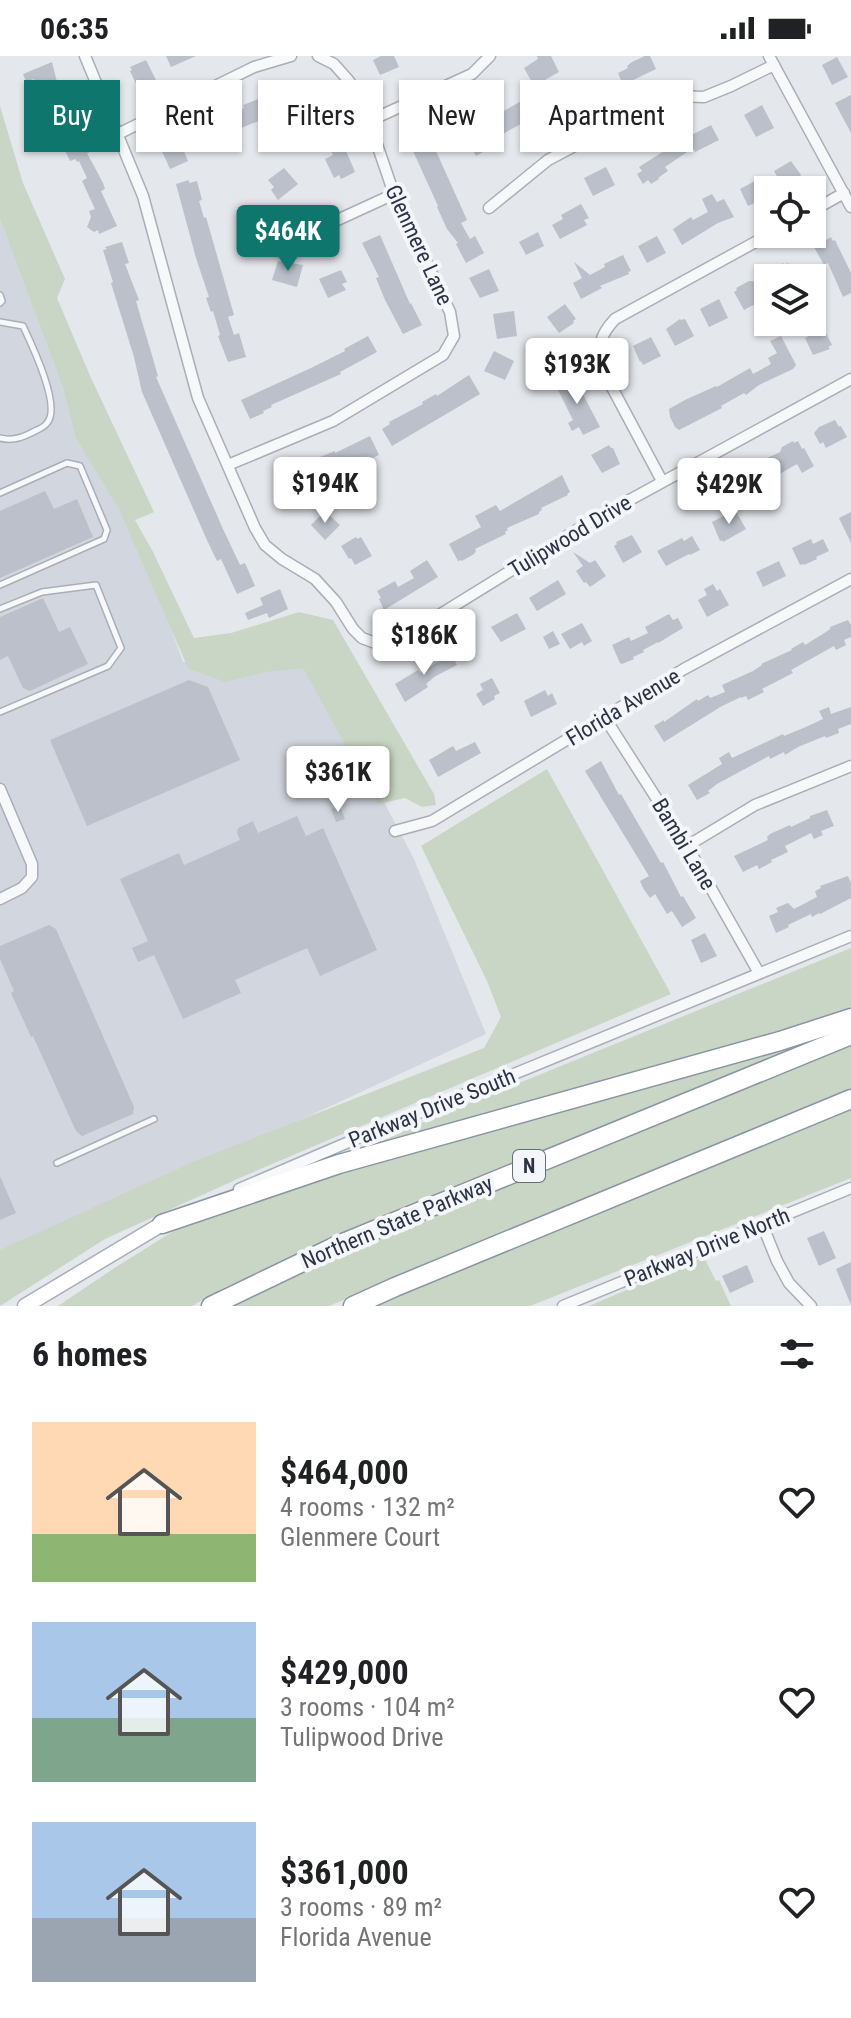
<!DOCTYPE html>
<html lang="en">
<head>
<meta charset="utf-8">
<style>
	:root { --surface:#fff; --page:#f2f2f2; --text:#202124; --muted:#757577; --accent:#0f766e }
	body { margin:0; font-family:"Roboto Condensed",sans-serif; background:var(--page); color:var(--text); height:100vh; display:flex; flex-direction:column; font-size:30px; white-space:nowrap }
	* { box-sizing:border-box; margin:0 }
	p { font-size:26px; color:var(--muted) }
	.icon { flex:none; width:44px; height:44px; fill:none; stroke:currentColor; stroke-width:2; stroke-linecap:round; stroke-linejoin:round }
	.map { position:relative; height:1250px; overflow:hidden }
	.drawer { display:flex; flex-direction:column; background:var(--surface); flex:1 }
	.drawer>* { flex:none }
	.banner { position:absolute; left:24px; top:24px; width:804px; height:72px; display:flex; gap:16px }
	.buttons { position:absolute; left:754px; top:120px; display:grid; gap:16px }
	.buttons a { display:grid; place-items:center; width:72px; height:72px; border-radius:0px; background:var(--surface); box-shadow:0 2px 6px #0004; font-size:40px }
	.price { position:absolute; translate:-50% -68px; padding:0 18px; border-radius:8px; background:#fff; color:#222; font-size:26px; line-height:52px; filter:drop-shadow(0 2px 4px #0008) }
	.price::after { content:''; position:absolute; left:50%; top:48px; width:24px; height:18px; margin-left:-12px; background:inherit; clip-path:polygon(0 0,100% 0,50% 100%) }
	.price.on { background:var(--accent); color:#fff }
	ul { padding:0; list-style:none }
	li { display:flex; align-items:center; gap:24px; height:200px; padding:0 32px }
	li span { display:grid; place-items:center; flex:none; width:224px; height:160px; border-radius:0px; color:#555 }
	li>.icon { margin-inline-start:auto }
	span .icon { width:96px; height:96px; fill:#fffc; stroke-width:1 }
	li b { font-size:34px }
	h2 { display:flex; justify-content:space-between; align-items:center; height:96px; padding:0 32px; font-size:34px }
	.tag { padding:0 28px; border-radius:0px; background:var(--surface); box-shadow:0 2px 6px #0004; font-size:28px; line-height:72px }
	.tag.on { background:var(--accent); color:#fff }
	.status { display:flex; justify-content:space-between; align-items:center; height:56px; padding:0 40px; background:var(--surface); direction:ltr }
	.status svg { height:22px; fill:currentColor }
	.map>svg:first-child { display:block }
	.built { fill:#d2d6de }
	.green { fill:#c9d6c5 }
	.building { fill:#bbc0ca }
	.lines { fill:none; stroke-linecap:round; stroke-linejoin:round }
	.lane-casing { stroke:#a9aeb7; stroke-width:8 }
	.street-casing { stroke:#a9aeb7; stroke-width:13 }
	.secondary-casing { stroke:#a9aeb7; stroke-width:17 }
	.highway-casing { stroke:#8b94a3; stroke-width:21 }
	.lane { stroke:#f7f8fa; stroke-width:5 }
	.street { stroke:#f7f8fa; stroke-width:10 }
	.secondary { stroke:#fff; stroke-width:14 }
	.highway { stroke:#fff; stroke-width:18 }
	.labels { text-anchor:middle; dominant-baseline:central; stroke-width:8; stroke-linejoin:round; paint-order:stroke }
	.shield { fill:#f4f6f9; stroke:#676e7b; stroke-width:2 }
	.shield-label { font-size:20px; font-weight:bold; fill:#2b3445 }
	.street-label { font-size:22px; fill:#2b3445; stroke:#f4f6f9 }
</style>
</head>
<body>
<div class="status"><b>06:35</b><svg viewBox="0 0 49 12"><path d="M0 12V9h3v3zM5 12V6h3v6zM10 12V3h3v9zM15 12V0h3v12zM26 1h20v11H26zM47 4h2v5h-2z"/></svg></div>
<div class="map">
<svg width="851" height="1250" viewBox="0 0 851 1250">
	<rect width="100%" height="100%" fill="#e4e7ec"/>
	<path class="built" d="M0,101L183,606L303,593L414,803L486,978L0,1203Z"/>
	<g class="green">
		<path d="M0,50L23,127L65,223L57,242L91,322L154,456L135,464L152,494L194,582L231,577L299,556L333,564L434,738L436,749L422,751L405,742L378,748L303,612L265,616L225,626L188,612L119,453L76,382L63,331L0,162Z"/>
		<path d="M547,713L671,938L244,1120L105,1183L0,1250V1194L193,1106L484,992L501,961L487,925L421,790Z"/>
		<path d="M851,892V956L361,1094L364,1090Z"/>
		<path d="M805,984L801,989L434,1140L225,1231L192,1250H58L116,1211L172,1176L297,1125Z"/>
		<path d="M851,988V1034L329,1250H234L314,1210Z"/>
		<path d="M851,1051V1122L530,1250H366Z"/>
		<path d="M704,1201L716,1225L719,1224L731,1250H589Z"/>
	</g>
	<g class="building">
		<path d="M166,0H196L171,11Z"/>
		<path d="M381,0H394L399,11L380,19L373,4Z"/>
		<path d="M537,0H551L559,16L534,30L524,12L538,3Z"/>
		<path d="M645,0H650L656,13L623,29L618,17L628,12L627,10L632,6Z"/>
		<path d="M837,1L848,21L832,29L822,9Z"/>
		<path d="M146,4L156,24L143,30L142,28L137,30L130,15L132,14L130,11Z"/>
		<path d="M52,6L57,26L89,97H87L103,127L105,133L101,135L117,170L99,178L98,174L94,176L87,171L91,161L89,155L95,153L82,125L87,122L79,105L77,106L75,103L70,105L61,86L47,54L54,51L45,31L39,34L34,23L26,26L23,18Z"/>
		<path d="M306,29L308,36L317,33L321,47L302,52L301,47L297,48L293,33Z"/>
		<path d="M851,39V77L835,47Z"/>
		<path d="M261,42H265L270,54L267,55L269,61L236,74L238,78L227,83L228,85L218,90L208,68L244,52L243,49Z"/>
		<path d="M525,43L531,53L526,55L530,63L497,81L499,87L476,100L463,78Z"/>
		<path d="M762,49L774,72L756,81L744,59Z"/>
		<path d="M330,57L355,116L341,123L339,119L334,122L325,103L333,99L325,83L320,85L311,67Z"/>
		<path d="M711,69L719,84L695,96L693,92L665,111L668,115L658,122L659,123L651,128L648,124L643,128L637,118L642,115L639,111L678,86Z"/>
		<path d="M427,75L467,164L461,167L470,183L475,180L484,197L466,207L456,188L458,187L447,173L437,151L438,150L408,84V81L420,76L421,78Z"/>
		<path d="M172,85L174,88L180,86L188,105L170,113L160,91Z"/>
		<path d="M791,105L801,119L800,120L802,124L784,133L774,115Z"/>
		<path d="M606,111L615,129L593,140L584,122Z"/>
		<path d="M284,112L298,128L278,144L271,134L274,131L268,124Z"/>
		<path d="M759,123L768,141L748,150L740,133Z"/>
		<path d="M189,124V127L197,125L202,144L199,145L204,162L206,161L234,259L228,261L234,279L239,277L246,301L228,306L218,280L220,279L213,255L211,256L206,242L209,241L196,202L176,128Z"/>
		<path d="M712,138L717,146L724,143L734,161L718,167L682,189L673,173L691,161L693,164L708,156L702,143Z"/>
		<path d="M581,148L589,162L584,164L587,169L560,183L552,169L563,163L561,159Z"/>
		<path d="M271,151L279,178L262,183L254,156Z"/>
		<path d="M538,176L544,190L526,199L519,186Z"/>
		<path d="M380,179L410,248L411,247L422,269L403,278L385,244L376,222L379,221L362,187Z"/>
		<path d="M657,180L666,197L647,207L638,190Z"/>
		<path d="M831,181L833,185L835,184L851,217V237L843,241L828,207L824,209L814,191Z"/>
		<path d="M122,186L129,207L125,208L139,244L136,245L158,320L156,321L223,473L240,509L245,507L255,530L237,538L221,503L217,505L206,482L142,336L134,301L111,227L113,226L103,194L107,193L105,191Z"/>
		<path d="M623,199L631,215L628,216L629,218L600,230L602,232L581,243L573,227L582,222L574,206L590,219L605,211L604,208Z"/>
		<path d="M278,205L303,209L297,231L272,224Z"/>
		<path d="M783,207L784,209L788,207L795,222H756Z"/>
		<path d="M489,213L499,235L480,242L469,222Z"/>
		<path d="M341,214L347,226L342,228L346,234L328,242L319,223Z"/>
		<path d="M749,225H753L766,250L757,255L753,249L744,254L734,236L737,234L736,232Z"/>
		<path d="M719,243L728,262L709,271L700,253Z"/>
		<path d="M565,248L576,263L573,265L574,267L559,277L547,261Z"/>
		<path d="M514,255L517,280L497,283L493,258Z"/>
		<path d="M680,263L681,264L685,263L694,280L675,290L666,273Z"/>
		<path d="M824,273L832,289L828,291L830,293L813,299L805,282Z"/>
		<path d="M368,280L377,296L340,316L341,318L271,349L272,351L263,355L264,357L250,363L241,344L311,312L345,295L344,293Z"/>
		<path d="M781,280L796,309L793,313L759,329L746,339L744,337L721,350L722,352L679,374L675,371L670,361L669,353L685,344L716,330L717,331L750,312L753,318L771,308L768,302L777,297L770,285Z"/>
		<path d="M651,281L661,300L643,309L641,305L640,306L633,290Z"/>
		<path d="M494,295L514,305L505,324L484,315Z"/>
		<path d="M469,319L480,338L392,390L382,373L390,368L389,366L423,348L422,346L436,338L437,340Z"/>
		<path d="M573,319L600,371L583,379L579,371L572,375L568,367L573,364L556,330L562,327L561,325Z"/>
		<path d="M835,364L839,371L841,370L847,381L826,392L823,386L820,388L814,377L819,371Z"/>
		<path d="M370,380L379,399L307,431L310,437L296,444L294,438L286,442L276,421L320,401L335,395V397Z"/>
		<path d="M793,385L794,387L798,385L802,393L804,392L814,410L802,417L797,408L776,420L779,426L768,432L765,425L756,430L747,412L780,396L782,391Z"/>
		<path d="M609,389L611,392H613L620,408L602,417L591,399Z"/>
		<path d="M562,419L570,436L567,438L568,439L541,452L542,454L539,456V458L507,472L508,474L505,476L506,478L475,493L476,495L474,498L462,505L461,504L458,505L449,488L481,471L475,460L496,449L500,455Z"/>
		<path d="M45,435L54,453L77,443L93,481L0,522V455Z"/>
		<path d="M735,454L746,473L723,486L722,484L720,485L712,466Z"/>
		<path d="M325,455L340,469L325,484L311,469Z"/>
		<path d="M851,456V487L839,462Z"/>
		<path d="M632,479L642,496L623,507L614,490L617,488L616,486Z"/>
		<path d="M692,480L700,494L690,499L689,498L666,510L657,495L682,482L684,485Z"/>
		<path d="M356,481L357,483L361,481L372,500L355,509L351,502L349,503L341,490Z"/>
		<path d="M811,483L813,488L823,483L829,495L816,501L817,503L804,509V508L800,509L792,492Z"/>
		<path d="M573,496L590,507L595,504L606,520L590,531L586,526L584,527L576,515L583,510Z"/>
		<path d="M427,504L438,521L384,554L379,543L381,542L377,535L395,525L398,531L414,522L410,515Z"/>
		<path d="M779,505L786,520L763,531L756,516Z"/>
		<path d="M558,524L566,538L537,555L529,542Z"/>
		<path d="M713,528L717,535L720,533L729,549L707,561L698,544L707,539L704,533Z"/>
		<path d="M280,533L288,553L269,562L267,557L248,564L245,557L263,549L260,542Z"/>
		<path d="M43,542L59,576L70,571L88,608L30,635L23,632L8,600L0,604V561Z"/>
		<path d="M517,557L526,573L501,586L491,571Z"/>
		<path d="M669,558L673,564L678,562L683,572L658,587V586L643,594L644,596L633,601L634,603L622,608L620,607L612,589L629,581L631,585L648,577L645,571Z"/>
		<path d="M848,564L851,569V581L844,584L846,589L836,594L834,590L791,614L793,617L762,633L764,636L748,644L746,640L741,642V641L722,650L664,686L654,670L664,664V666L697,643L698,645L708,639L710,642L725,636L722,629L753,615L762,609L761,608L792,594L791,593L803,586L805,589L826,576L830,573V571Z"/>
		<path d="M582,567L592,585L584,590L582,586L570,593L561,578Z"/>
		<path d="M553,575L560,588L549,593L543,581Z"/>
		<path d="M450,595L457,609L434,621L426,628L428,631L405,646L395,628L418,614L420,617L439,605L437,602Z"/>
		<path d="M492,622L500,637L494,640L495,643L483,650L476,638L483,634L480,628Z"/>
		<path d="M189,624L208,631L240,704L87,770L50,684Z"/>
		<path d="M545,634L548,640L552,637L557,648L531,661L524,645Z"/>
		<path d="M829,651L831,658L851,651V668L838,673L839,677L826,682L825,680L798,691L785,699L784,696L770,703L769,700L717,728L708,735L710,737L697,744L688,729L722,708L719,702L729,696L732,702L783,678L784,680L808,670L823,663L819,655Z"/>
		<path d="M475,686L481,697L438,721L429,704L453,690L456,695Z"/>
		<path d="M601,705L619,739L621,738L661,807L663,806L681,841L683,840L696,862L682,871L672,855L667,858L655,838L650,842L643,832L640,825L649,820L585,715Z"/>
		<path d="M340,750L345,763L336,766L331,753Z"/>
		<path d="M827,754L834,770L821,775L823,779L814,783L811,777L785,790L788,796L771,804L772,806L759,813L757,809L743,816L734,800L768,784L767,781L770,778L790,769L791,771L810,762V760Z"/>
		<path d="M297,760L306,780L323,772L377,894L320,920L307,892L235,924L241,937L183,963L154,899L138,906L132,892L148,885L120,823L179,797L184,809L240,784L237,777L238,772L253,765L258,777Z"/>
		<path d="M848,820L851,827V842L820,858L819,857L812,861L811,858L788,869L789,871L776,877L769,860L778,856L776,852L788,847L794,853L817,841L815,835L821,832L820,830Z"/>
		<path d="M49,869L56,873L134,1051L133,1058L82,1080L76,1075L33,980L31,981L11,937L14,935L0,903V890Z"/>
		<path d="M705,877L717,900L701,907L691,884Z"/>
		<path d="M0,1120L16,1157L0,1164Z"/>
		<path d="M824,1175L836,1202L819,1210L807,1182Z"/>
		<path d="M851,1206V1249L836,1213Z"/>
		<path d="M747,1209L754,1226L730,1237L722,1220Z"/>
	</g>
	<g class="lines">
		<g class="lane-casing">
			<g id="lane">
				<path d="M0,239L2,245L0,247"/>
				<path d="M0,266L23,270C31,287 62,351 47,367C44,372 36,374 31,377C20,383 11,385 0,382"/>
				<path d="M0,437L67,407L80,410L107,474L104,483L0,529"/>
				<path d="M0,553L42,536L96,529L121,592L108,610L0,656"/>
				<path d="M57,1107L154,1063"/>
			</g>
		</g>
		<g class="street-casing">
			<g id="street">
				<path d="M85,0L143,140L198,342L255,472L265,489L282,503L315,523L336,546L353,573L362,582L378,588L397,585L593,464L851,323"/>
				<path d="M769,0L851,151"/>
				<path d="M369,65L472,18L490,0"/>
				<path d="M118,78L254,11L291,0"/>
				<path d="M489,152L548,104L650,50L674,40L704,41L731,30L774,9"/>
				<path d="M812,155L844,137"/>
				<path d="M320,172L394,138"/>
				<path d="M228,409L333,365L443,299L454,280L450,256L394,138L369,65L349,25L334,8L318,0"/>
				<path d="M662,425L600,309C599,288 600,279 615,263L770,178"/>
				<path d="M605,662L687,790L759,917"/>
				<path d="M0,733L32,808V821L22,832L0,843"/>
				<path d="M395,775L432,765L684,613L851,523"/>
				<path d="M687,790L755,749L851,710"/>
				<path d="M239,1133L365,1079L851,880"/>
				<path d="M762,1168L777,1205L789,1227L811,1250"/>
				<path d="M563,1250L851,1132"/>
			</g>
		</g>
		<g class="secondary-casing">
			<path id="secondary" d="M25,1250L162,1168"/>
		</g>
		<g class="highway-casing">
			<g id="highway">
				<path d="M162,1168L339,1108L780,985L851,962"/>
				<path d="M211,1250L338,1189L851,979"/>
				<path d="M353,1250L395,1231L851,1043"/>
			</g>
		</g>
		<use href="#lane" class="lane"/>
		<use href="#street" class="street"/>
		<use href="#secondary" class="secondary"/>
		<use href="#highway" class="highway"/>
	</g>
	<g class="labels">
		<rect class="shield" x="513" y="1094" width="32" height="32" rx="6"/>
		<g class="shield-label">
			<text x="529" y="1110">N</text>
		</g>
		<g class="street-label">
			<text transform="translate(419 189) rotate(65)">Glenmere Lane</text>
			<text transform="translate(570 480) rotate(-31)">Tulipwood Drive</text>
			<text transform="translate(623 651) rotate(-31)">Florida Avenue</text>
			<text transform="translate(684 788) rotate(59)">Bambi Lane</text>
			<text transform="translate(432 1052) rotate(-22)">Parkway Drive South</text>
			<text transform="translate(397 1166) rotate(-23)">Northern State Parkway</text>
			<text transform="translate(707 1191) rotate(-22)">Parkway Drive North</text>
		</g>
	</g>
</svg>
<div class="buttons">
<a><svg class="icon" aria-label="locate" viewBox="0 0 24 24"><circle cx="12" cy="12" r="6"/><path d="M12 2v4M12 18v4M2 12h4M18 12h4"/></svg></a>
<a><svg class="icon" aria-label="layers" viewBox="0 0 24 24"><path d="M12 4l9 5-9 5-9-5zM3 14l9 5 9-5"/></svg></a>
</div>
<b class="price on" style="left:288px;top:217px">$464K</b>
<b class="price" style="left:577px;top:350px">$193K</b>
<b class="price" style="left:325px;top:469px">$194K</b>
<b class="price" style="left:729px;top:470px">$429K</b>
<b class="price" style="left:424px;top:621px">$186K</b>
<b class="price" style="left:338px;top:758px">$361K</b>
<div class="banner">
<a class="tag on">Buy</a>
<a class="tag">Rent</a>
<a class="tag">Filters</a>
<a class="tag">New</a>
<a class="tag">Apartment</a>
</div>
</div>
<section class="drawer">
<h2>6 homes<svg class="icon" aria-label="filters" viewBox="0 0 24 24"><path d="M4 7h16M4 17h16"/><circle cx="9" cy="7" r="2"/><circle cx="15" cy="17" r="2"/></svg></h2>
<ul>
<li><span style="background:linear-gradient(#ffd9b3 70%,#8fb573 0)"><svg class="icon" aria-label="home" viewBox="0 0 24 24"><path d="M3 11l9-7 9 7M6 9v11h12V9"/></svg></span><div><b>$464,000</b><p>4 rooms · 132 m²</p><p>Glenmere Court</p></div><svg class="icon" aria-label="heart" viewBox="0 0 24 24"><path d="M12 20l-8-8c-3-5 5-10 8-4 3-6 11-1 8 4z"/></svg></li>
<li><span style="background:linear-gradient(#a9c7e8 60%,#7fa58c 0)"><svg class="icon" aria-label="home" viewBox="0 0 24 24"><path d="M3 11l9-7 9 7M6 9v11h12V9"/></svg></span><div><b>$429,000</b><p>3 rooms · 104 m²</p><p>Tulipwood Drive</p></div><svg class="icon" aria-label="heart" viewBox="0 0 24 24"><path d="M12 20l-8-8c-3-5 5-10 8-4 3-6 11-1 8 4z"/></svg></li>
<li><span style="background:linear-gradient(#a9c7e8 60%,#9aa5b1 0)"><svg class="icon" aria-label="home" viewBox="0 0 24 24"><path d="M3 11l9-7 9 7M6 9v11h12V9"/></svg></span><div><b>$361,000</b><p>3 rooms · 89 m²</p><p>Florida Avenue</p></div><svg class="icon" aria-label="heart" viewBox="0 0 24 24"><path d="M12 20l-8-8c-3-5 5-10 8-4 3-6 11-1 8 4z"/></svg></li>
</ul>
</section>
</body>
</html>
